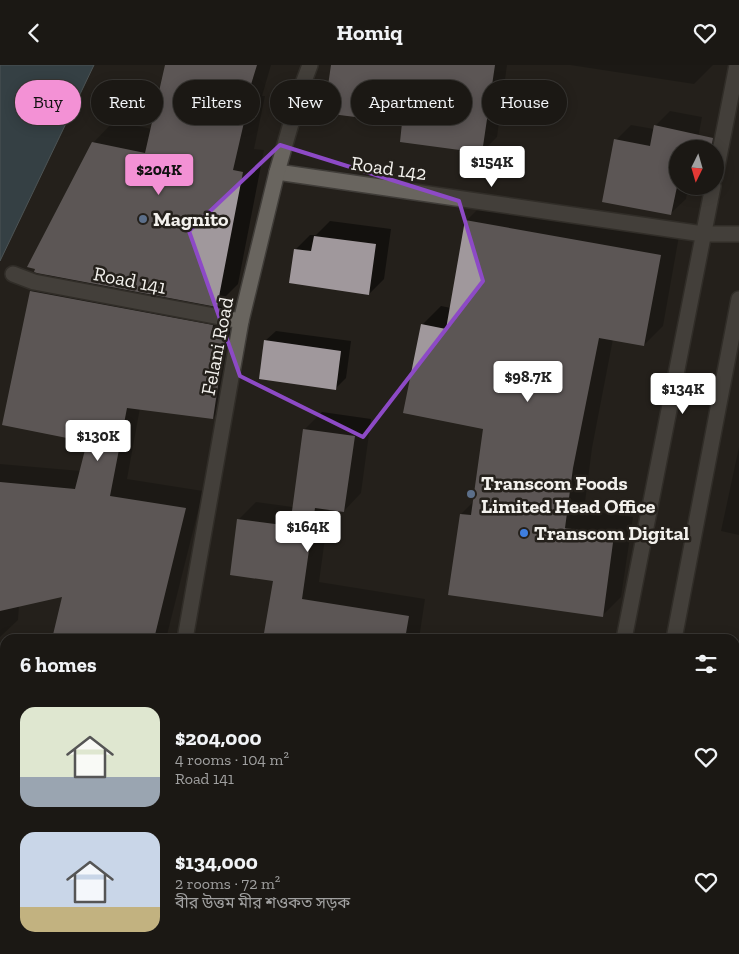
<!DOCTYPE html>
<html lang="en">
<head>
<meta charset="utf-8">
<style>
	:root { --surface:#1b1814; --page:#282522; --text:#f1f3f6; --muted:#a0a0a0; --line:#393734; --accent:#f391d5 }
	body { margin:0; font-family:"Zilla Slab","Noto Sans Bengali",serif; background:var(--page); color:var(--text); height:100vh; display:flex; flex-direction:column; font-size:19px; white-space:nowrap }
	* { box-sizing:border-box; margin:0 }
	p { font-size:16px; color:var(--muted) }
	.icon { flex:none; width:28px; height:28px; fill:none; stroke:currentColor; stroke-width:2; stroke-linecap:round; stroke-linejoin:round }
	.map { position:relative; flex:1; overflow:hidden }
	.side { position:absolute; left:0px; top:569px; width:740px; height:321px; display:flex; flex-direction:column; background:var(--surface); border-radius:15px 15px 0 0; box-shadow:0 2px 12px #0003,0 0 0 1px var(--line) }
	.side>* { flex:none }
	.top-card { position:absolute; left:15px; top:15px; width:710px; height:45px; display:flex; gap:10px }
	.needle { width:32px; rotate:185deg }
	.controls { position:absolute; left:669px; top:75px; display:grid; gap:10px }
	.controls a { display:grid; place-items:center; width:55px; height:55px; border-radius:50%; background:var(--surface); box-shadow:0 2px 12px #0003,0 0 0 1px var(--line); font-size:25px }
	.price { position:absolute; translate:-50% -42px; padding:0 11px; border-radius:5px; background:#fff; color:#222; font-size:16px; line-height:32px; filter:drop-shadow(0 1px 2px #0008) }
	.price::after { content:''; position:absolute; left:50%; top:30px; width:15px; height:11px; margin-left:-8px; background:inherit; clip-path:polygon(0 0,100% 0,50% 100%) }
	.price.current { background:var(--accent); color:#111 }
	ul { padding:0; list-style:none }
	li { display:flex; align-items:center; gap:15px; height:125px; padding:0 20px }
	li span { display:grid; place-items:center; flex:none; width:140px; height:100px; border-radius:15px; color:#555 }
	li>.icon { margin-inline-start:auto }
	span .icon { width:60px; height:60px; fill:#fffc; stroke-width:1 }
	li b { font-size:21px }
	h2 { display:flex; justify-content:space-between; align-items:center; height:60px; padding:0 20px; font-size:21px }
	.pill { padding:0 18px; border-radius:22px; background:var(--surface); box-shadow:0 2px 12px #0003,0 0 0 1px var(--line); font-size:18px; line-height:45px }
	.pill.current { background:var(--accent); color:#111 }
	header { display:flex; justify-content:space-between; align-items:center; height:65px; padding:0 20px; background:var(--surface); font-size:22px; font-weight:800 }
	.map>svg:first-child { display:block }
	.commercial { fill:#332519 }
	.water { fill:#4b6675; stroke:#7d9099 }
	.shadow { fill:#0007 }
	.building { fill:#a0989c }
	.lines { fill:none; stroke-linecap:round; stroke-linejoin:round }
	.street-casing { stroke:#403d39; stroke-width:18 }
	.secondary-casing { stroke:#403d39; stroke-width:18 }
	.street { stroke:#69655f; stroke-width:15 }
	.secondary { stroke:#69655f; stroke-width:15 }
	.marked { fill:none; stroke:#8d4ac6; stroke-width:4; stroke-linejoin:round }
	.service-dot { fill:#5c6f8a; stroke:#24201b; stroke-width:2 }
	.shop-dot { fill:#3f7fe0; stroke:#24201b; stroke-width:2 }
	.labels { text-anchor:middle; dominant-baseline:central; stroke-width:5; stroke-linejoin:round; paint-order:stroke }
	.street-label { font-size:20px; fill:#f3f1ed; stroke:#24201b }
	.poi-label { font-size:20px; font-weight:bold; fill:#f3f1ed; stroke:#24201b; text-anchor:start }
</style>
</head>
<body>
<header><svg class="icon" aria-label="back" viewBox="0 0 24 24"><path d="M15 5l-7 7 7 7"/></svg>Homiq<svg class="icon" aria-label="heart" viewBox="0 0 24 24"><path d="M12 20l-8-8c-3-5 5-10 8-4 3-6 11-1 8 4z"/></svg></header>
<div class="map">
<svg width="739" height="889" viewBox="0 0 739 889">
	<rect width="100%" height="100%" fill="#24201b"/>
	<rect class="commercial" x="735" y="749" width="4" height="87"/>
	<path class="water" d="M0,0H94L0,196Z"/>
	<g class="shadow">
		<path d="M166,0H271L262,31H265L254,84L264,85L238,219L216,241L230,243L227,255L241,257L230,335L213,353L140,343L127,414L203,426L166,574H54L64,530L19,540L18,555L0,572V399L81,406L88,376L4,359L32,226L49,209L93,78L114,56L152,64Z"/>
		<path d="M332,0H507L497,72L482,87L404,57Z"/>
		<path d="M570,0H713L694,19Z"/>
		<path d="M670,46L702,52L696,84H678V121H688L686,134L670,149L616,75L631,60L654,64L655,61Z"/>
		<path d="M485,137L679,171L663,261L644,280L613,274L592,383L584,445L633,452L621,532L602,551L461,449L474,436L485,363L422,260L441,241L451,243L466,156Z"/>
		<path d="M330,156L391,164L384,214L369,229L295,185L310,170H316Z"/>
		<path d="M276,266L351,276L346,313L335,324L265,276Z"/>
		<path d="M322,347L371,354L361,428L344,446L329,444L319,517L425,534L419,574H265L274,515L231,509L239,454L256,437L293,442L304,365Z"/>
		<path d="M739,382V470L721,466Z"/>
		<rect x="735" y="619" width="4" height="81"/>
		<path d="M0,779H5V853L0,852Z"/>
		<path d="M739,830V889H701L702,885H735V834Z"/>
		<path d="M0,881H5V885H32L62,889H0Z"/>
		<path d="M171,885H547L546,889H176V886Z"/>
	</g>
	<g class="building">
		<path d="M165,0H257L241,52L245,53L233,105L243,107L217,242L37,208L34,207L35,204L27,202L92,77L145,88Z"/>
		<path d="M331,0H495L482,88L400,77L402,58L324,48Z"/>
		<path d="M654,60L713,73L711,84H678V117L671,150L602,137L614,74L650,81Z"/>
		<path d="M465,155L661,190L644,281L599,273L573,403L565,463L614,470L603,552L448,530L460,449L471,450L483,364L403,348L421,259L446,264Z"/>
		<path d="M314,171L376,179L369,230L289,218L294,184L311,186Z"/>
		<path d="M30,226L213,260L211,272L225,274L213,354L127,343L110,431L186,443L154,574H52L62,532L0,546V417L75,424L87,377L2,360Z"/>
		<path d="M264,275L341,286L336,325L259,314Z"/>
		<path d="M303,364L355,371L344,447L315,443L302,534L409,551L405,574H263L273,516L230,510L237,454L290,461Z"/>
	</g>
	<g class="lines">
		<g class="street-casing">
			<g id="street">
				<path d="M277,107L703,169H739"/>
				<path d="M13,209L34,217L241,256"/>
				<path d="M185,574L241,256L277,107L301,24L310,0"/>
				<path d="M0,627L5,629"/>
				<path d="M735,736L739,737"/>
				<path d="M128,889L129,885"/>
			</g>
		</g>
		<g class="secondary-casing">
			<g id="secondary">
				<path d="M715,112L737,0"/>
				<path d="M624,574L713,121"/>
				<path d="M674,574L739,234"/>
				<path d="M562,889V885"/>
				<path d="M613,889L614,885"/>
			</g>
		</g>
		<use href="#street" class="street"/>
		<use href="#secondary" class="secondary"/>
	</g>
	<path d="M0 0H739V889H0ZM280,80L459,136L483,216L363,372L240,311L189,166Z" fill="#24201b" fill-opacity=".55" fill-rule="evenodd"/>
	<path class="marked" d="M280,80L459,136L483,216L363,372L240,311L189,166Z"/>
	<g class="service-dot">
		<circle cx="143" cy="154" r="5"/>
		<circle cx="471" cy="429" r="5"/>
	</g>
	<circle class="shop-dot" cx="524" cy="468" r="5"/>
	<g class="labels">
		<g class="street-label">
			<text transform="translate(389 103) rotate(8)">Road 142</text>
			<text transform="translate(130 215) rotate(11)">Road 141</text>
			<text transform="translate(217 281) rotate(-79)">Felani Road</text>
		</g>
		<g class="poi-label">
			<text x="153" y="154">Magnito</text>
			<text x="481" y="418">Transcom Foods<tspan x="481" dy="23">Limited Head Office</tspan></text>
			<text x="534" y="468">Transcom Digital</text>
		</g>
	</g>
</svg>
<div class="controls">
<a><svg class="needle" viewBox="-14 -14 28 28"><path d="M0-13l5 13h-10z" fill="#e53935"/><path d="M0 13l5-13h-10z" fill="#a0a0a0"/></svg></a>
</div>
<b class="price" style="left:492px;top:123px">$154K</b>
<b class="price current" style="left:159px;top:131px">$204K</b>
<b class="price" style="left:528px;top:338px">$98.7K</b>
<b class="price" style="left:683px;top:350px">$134K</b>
<b class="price" style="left:98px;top:397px">$130K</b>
<b class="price" style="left:308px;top:488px">$164K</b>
<div class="top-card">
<a class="pill current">Buy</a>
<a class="pill">Rent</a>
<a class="pill">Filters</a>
<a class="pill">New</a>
<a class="pill">Apartment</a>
<a class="pill">House</a>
</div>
<section class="side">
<h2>6 homes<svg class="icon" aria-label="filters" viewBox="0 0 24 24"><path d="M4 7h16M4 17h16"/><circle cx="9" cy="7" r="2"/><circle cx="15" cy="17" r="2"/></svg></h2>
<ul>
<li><span style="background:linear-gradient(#dfe7d0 70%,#9aa5b1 0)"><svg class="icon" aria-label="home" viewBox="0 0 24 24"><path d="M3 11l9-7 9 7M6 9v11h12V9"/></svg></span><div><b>$204,000</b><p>4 rooms · 104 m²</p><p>Road 141</p></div><svg class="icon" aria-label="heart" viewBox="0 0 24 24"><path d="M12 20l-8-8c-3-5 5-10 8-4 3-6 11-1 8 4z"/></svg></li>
<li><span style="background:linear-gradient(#c9d6e8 75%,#c2b280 0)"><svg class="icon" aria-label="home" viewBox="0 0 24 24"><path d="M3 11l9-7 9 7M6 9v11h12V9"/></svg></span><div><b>$134,000</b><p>2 rooms · 72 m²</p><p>বীর উত্তম মীর শওকত সড়ক</p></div><svg class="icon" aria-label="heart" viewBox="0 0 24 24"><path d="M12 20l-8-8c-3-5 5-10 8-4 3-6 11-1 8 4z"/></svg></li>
</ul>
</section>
</div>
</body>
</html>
